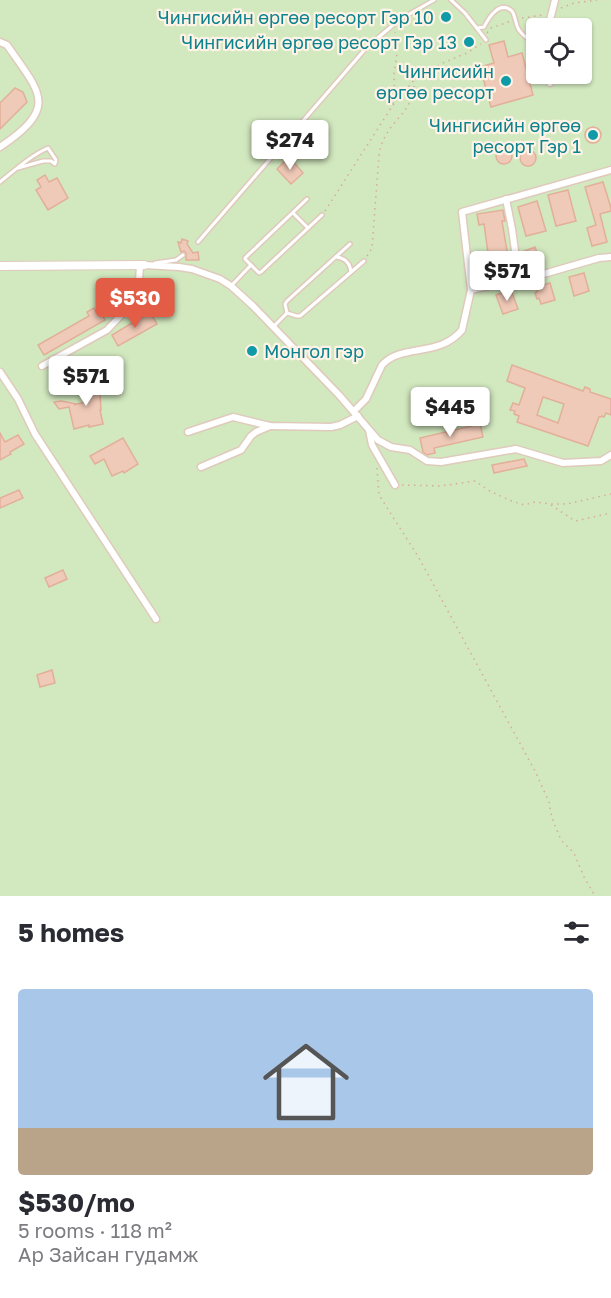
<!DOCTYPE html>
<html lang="en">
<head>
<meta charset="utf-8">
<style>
	:root { --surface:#fff; --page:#f2f2f3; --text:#2b2b33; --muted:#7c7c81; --accent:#e35d46 }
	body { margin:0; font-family:"Golos Text",sans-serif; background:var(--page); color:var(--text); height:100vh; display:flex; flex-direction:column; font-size:22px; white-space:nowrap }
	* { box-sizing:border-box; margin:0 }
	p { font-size:20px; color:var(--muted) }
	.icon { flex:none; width:33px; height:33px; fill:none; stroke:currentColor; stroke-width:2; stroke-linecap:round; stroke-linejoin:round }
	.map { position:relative; height:896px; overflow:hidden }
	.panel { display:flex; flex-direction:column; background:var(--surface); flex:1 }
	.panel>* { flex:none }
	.controls { position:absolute; left:526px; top:18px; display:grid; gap:12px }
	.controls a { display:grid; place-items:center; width:66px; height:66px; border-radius:6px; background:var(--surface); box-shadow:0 2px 4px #0004; font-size:30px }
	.price { position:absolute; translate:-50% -51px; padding:0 14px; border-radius:6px; background:#fff; color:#222; font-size:20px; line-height:39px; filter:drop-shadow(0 2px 3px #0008) }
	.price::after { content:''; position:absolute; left:50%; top:36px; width:18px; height:14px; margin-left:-9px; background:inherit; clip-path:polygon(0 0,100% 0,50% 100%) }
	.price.current { background:var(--accent); color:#fff }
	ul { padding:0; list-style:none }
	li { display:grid; align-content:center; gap:12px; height:318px; padding:0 18px }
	li span { display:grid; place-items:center; height:186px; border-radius:6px; color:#555 }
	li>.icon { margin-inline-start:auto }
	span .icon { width:108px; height:108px; fill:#fffc; stroke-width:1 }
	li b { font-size:26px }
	h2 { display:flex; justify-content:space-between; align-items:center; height:72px; padding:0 18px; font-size:26px }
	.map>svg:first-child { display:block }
	.green { fill:#d2e8bf; fill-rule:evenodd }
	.building { fill:#f0cab8; stroke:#e2af99; stroke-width:1.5; fill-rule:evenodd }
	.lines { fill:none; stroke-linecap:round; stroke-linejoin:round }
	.service-casing { stroke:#dfcabc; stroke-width:6 }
	.minor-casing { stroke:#dfcabc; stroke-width:9 }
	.tertiary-casing { stroke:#dfcabc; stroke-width:10 }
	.path { stroke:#d4ad9c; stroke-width:1.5; stroke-dasharray:1.5 4.5; stroke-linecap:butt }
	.service { stroke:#fff; stroke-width:3 }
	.minor { stroke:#fff; stroke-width:6 }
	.tertiary { stroke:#fff; stroke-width:8 }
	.culture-dot { fill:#0f9aa8; stroke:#fff3e5; stroke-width:2 }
	.labels { text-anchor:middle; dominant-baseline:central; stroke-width:4.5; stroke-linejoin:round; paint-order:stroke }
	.culture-label { font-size:18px; fill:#0d838f; stroke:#fff3e5; text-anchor:end }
</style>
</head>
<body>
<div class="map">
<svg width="611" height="896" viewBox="0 0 611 896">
	<rect width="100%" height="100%" fill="#fbeedf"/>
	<path class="green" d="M0,0H611V896H0ZM537,28H582V74H537Z"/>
	<g class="building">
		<path d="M504,41L508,57L522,53L533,95L491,107L480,67L494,63L489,45Z"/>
		<path d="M15,88L23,92L27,102L0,129V103Z"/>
		<circle cx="593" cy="135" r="8"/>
		<circle cx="504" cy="156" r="8"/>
		<circle cx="528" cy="158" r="8"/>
		<path d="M289,157L303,173L291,184L277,169Z"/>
		<path d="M45,175L49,182L57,178L68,198L48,210L36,190L41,187L37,180Z"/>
		<path d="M603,182L611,208V211L600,214L607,242L592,246L587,228L596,225L585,187Z"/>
		<path d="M568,190L576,221L556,226L548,195Z"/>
		<path d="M537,201L546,231L526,236L518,207Z"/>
		<path d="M503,210L505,221H502L508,257L504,259L503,266L483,269L481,254L488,253L484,224L479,225L477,214Z"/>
		<path d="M182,239L188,241L187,244L193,253L198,252L199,260H186V253L184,251L181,252L178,242L181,243Z"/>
		<path d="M535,247L541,266L525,271L522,262L526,261L522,252Z"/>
		<path d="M584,273L589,291L574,296L569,277Z"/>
		<path d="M550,283L555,300L541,304L539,298L537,299L535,293L537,292L536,287Z"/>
		<path d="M511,290L518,309L503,314L496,295Z"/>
		<path d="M94,308L96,312L100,310L105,320L44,355L38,345L89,316L87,312Z"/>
		<path d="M150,312L157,324L118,346L112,335Z"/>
		<path d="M79,362L82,369L74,372L78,389L67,392L65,383L71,382L65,368Z"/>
		<path d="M512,365L583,391L585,387L590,389V392L611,399V415L606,413L604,417L602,416L601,417H599L588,446L517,422L519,416L514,414L515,411L510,410L513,403L519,405L525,388L507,381ZM543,397L564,404L558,423L537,415Z"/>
		<path d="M99,378L101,410H100L103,424L89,427V425L74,429L69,407L59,409L54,402L61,401L77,404L74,405L85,402L82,384Z"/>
		<path d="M480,424L483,437L434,448L435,453L427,455L423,452L420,438Z"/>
		<path d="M0,433L5,442L18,435L24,444L10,452L11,454L0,460Z"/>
		<path d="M123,438L138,464L124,473L123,471L112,476L104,459L95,464L90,456Z"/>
		<path d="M524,459L527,466L494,473L492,465Z"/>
		<path d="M19,490L23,498L0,508V498Z"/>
		<path d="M63,570L67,579L49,587L45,578Z"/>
		<path d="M52,670L55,683L40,687L37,675Z"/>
	</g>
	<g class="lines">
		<g class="service-casing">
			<g id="service">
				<path d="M451,0L465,13L486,40"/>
				<path d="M477,28L484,27C489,17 500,0 512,11C516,17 515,24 519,30C523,36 531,41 537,46"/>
				<path d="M0,182C15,170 30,156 48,148L56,160L55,164L51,161H43L18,168"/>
				<path d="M307,199L245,258V259L259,273L261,272L322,215"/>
				<path d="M293,213L308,228"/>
				<path d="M198,242L367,47L399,20L434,0"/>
				<path d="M336,257C345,258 350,263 351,272"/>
				<path d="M155,263L176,260L183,255"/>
				<path d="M232,285L251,265"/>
				<path d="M287,313L297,316H300L364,261"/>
				<path d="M287,313L285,304L287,301L350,244"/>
				<path d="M274,326L287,313"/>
			</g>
		</g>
		<g class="minor-casing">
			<g id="minor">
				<path d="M548,28L555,0"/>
				<path d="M0,42L7,45C41,94 59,107 0,147"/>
				<path d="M548,74L550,83"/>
				<path d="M506,199L512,229L519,279"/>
				<path d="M144,265L179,267L192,269L220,279L231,286L253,306L339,395L378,440L391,447L410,450L427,461L441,462L516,449L563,463L601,461L611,455"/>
				<path d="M471,290L462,212L611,170"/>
				<path d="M42,366L107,330L122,314L133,289L139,282L140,265"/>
				<path d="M0,372L18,399L35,434L156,619"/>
				<path d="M354,411L366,399L382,365C402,343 439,358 462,330L471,290L547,273L599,258L611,257"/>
				<path d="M369,430L372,445L395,485"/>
				<path d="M188,432L233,417L270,426L331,427L340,425L358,416"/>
				<path d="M201,467L241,450L251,436L256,432L270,426"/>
			</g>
		</g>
		<g class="tertiary-casing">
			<path id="tertiary" d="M0,266L144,265"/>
		</g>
		<g class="path">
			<path d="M561,8L574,3L597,0"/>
			<path d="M522,18L543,15"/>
			<path d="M487,33L491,28L511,21"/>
			<path d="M393,104C395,94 394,85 394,75C395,60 401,46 395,32"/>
			<path d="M325,211L393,105L414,80L445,62L467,53L481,44"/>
			<path d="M367,256L372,248L379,155C380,150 381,145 383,141C393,117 414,112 414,81"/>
			<path d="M377,468L379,495L419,558L535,771L549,802L552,818L561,840L574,853L584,877L595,896"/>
			<path d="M402,485L441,486L475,481L488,490L509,500L524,505L535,502L550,504H567L611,494"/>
			<path d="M551,505L575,521L611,513"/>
		</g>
		<use href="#service" class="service"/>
		<use href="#minor" class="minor"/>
		<use href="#tertiary" class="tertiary"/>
	</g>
	<g class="culture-dot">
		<circle cx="446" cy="17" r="6"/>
		<circle cx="469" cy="42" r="6"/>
		<circle cx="506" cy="81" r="6"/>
		<circle cx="593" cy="135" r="6"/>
		<circle cx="252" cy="351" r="6"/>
	</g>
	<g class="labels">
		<g class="culture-label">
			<text x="434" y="17">Чингисийн өргөө ресорт Гэр 10</text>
			<text x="457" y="42">Чингисийн өргөө ресорт Гэр 13</text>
			<text x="494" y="71">Чингисийн<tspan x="494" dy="21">өргөө ресорт</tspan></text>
			<text x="581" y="125">Чингисийн өргөө<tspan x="581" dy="21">ресорт Гэр 1</tspan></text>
			<text x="264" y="351" text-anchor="start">Монгол гэр</text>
		</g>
	</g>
</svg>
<div class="controls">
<a><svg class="icon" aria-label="locate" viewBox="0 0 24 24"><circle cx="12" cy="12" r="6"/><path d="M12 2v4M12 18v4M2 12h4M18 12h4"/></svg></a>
</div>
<b class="price" style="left:290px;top:171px">$274</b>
<b class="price" style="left:507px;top:302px">$571</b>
<b class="price current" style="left:135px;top:329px">$530</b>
<b class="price" style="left:86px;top:407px">$571</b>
<b class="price" style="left:450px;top:438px">$445</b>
</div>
<section class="panel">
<h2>5 homes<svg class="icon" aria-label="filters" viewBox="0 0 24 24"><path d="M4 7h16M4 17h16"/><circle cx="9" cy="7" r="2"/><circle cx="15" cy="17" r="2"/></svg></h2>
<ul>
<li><span style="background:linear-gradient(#a9c7e8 75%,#b9a48a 0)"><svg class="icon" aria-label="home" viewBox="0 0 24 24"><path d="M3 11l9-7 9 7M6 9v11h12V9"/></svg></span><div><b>$530/mo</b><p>5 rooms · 118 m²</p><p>Ар Зайсан гудамж</p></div></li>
</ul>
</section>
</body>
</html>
